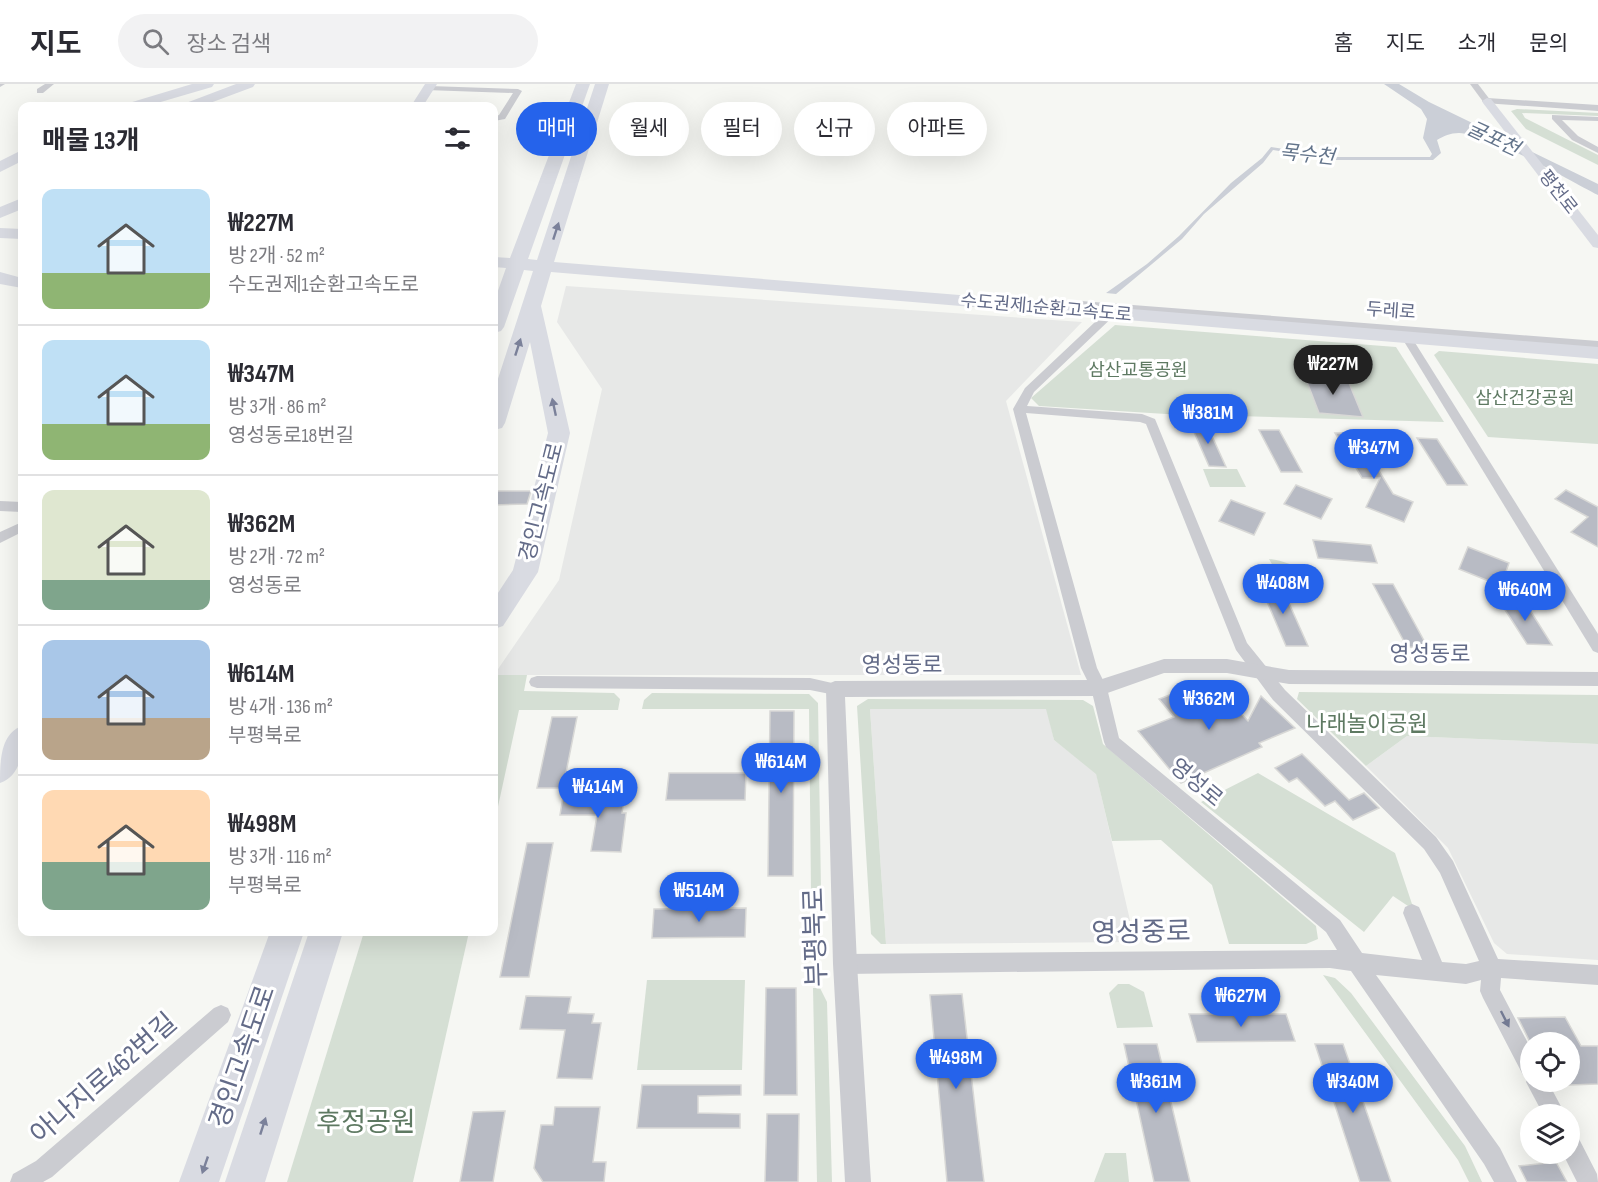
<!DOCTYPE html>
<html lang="ko">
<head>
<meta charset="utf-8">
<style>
	:root { --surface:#fff; --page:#f2f2f3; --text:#2b2b33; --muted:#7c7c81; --line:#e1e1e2; --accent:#2563eb }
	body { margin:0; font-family:"Sofia Sans Condensed","Noto Sans KR",sans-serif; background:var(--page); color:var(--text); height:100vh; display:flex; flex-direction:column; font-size:22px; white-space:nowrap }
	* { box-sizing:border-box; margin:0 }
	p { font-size:20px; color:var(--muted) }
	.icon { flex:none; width:33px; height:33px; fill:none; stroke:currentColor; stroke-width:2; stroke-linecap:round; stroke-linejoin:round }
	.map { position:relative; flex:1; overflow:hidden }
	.panel { position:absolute; left:18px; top:18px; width:480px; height:834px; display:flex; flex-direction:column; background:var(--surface); border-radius:12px; box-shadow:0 6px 24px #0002 }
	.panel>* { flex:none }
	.banner { position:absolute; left:516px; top:18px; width:570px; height:54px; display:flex; gap:12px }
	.fabs { position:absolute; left:1520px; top:948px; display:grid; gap:12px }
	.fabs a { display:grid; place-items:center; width:60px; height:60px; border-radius:50%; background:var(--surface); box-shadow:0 6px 24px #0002; font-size:30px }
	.price { position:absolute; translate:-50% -51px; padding:0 14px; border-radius:21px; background:var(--accent); color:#fff; font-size:20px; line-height:39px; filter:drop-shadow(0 2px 3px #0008) }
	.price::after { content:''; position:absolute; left:50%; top:36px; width:18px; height:14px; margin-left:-9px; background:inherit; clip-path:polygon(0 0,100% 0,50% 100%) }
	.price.current { background:#222; color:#fff }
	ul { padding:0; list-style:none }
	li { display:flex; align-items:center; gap:18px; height:150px; padding:0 24px }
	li+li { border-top:2px solid var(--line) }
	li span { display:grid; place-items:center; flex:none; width:168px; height:120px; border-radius:12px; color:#555 }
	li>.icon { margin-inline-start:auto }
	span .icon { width:72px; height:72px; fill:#fffc; stroke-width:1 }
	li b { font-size:26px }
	h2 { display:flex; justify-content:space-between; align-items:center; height:72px; padding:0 24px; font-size:26px }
	.pill { padding:0 21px; border-radius:27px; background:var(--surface); box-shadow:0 6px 24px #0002; font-size:21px; line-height:54px }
	.pill.current { background:var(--accent); color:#fff }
	header { display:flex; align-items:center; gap:36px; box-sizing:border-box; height:84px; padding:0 30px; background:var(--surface); border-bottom:2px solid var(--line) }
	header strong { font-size:28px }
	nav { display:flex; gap:33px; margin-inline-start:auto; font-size:21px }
	.search { width:420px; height:54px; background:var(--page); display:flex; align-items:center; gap:15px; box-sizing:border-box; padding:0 21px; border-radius:33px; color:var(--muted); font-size:22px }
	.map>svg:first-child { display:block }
	.built { fill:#e7e8e7 }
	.green { fill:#d5dfd4 }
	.water { fill:#cbcfd7 }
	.building { fill:#b8bbc4; stroke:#d8d8d6; stroke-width:1.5 }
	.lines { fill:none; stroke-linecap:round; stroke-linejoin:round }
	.minor { fill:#cbccd1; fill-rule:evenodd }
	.tertiary { fill:#cbccd1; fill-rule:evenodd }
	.secondary { fill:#d9dbe2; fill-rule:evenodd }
	.primary { fill:#d9dbe2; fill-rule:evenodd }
	.motorway { fill:#d9dbe2; fill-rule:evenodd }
	.oneway { fill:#7b819a }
	.oneway2 { fill:#737a93 }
	.labels { text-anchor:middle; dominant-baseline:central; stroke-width:6; stroke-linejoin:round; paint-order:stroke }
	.far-street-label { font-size:18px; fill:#636b88; stroke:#fff }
	.far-park-label { font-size:18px; fill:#5e7962; stroke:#fff }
	.far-water-label { font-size:20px; font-style:italic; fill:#63748b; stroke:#fff }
	.street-label { font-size:22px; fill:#636b88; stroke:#fff }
	.park-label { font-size:22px; fill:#5e7962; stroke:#fff }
	.near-street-label { font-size:27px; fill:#636b88; stroke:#fff }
	.near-park-label { font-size:27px; fill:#5e7962; stroke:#fff }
</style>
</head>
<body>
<header>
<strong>지도</strong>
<div class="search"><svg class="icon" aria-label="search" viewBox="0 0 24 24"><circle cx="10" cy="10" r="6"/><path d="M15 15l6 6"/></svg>장소 검색</div>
<nav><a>홈</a><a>지도</a><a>소개</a><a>문의</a></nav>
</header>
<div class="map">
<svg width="1598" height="1098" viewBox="0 0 1598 1098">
	<rect width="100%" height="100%" fill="#f6f7f3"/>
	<g class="built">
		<path d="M566,202L1082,238L1006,317L1081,591H494L559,496L602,305L557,238Z"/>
		<path d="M870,625H1047L1054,656L1096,689L1135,858L886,860Z"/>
		<path d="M1407,652L1598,660V876L1507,870L1494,859L1448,764L1366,682Z"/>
	</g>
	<g class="green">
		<path d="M1517,25L1598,29V32L1522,29L1525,34L1598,71V81L1526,45L1511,27Z"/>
		<path d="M1115,241L1396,263L1444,338L1166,330L1039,322L1031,314Z"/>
		<path d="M1439,267L1598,280V360L1488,353L1434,271Z"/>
		<path d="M1203,385H1237L1246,403H1210Z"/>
		<path d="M1269,475C1283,476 1294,483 1308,486L1296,496H1281Z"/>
		<path d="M494,591H527L524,607L614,609L620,615L618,626H519L494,741Z"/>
		<path d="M1299,608L1598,611V660L1407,652L1366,682L1297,615Z"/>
		<path d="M652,609L809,610L818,619L821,806H811L809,625H642L644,616Z"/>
		<path d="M868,615L1083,616L1093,622L1103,660L1316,842L1318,855L1306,860H1229L1212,801L1161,756L1112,757L1096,690L1054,656L1046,625H870L886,860H881L871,850L857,622Z"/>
		<path d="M1258,689L1395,769L1414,826L1393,812L1364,848L1201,718Z"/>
		<path d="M364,848H469L413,1098H287Z"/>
		<path d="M1323,891L1335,894L1351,909L1465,1062L1482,1098H1469L1458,1076Z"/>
		<path d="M647,896H745L742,986H637Z"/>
		<path d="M1118,900H1129L1144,908L1153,943L1117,944L1109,909Z"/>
		<path d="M813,904H820L827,918L832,1098H817Z"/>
		<path d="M1105,1069H1126L1129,1098H1094Z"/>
	</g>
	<path class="water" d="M1384,0H1399L1429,18L1598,100V111C1567,95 1490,50 1459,49C1450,49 1444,52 1437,56L1441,69L1433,76H1336L1273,66L1263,79L1204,130L1182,155L1116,210L1106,209L1147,180L1179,152L1231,99L1262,74L1271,63L1336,73H1430L1432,70L1423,54L1427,35L1421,25Z"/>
	<g class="building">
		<path d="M1304,290L1347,294L1363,333L1319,329Z"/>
		<path d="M1190,339H1206L1226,383L1209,382Z"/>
		<path d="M1259,346H1279L1302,388H1281Z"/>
		<path d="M1335,349H1356L1393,410L1413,418L1404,438L1366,423L1380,394H1362Z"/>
		<path d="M1417,354L1437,355L1467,401H1447Z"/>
		<path d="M1296,401L1332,415L1321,435L1284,420Z"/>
		<path d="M1566,406L1598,423V463L1571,448L1588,433L1555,415Z"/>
		<path d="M494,407H531L527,420L494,421Z"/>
		<path d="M1231,416L1265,429L1254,451L1219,437Z"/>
		<path d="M1313,456L1371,461L1377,479L1318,474Z"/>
		<path d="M1468,463L1509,479L1501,502L1459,485Z"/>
		<path d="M1259,499H1280L1308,562H1286Z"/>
		<path d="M1373,500H1393L1428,564L1407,563Z"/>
		<path d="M1498,515H1523L1552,561L1527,560Z"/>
		<path d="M1203,598L1217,614L1224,611L1248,637L1261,612L1295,644L1259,659L1262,663L1181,699L1138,647L1174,633L1159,615Z"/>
		<path d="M770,627H794L793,792H768Z"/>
		<path d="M552,633H577L563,704H537Z"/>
		<path d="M1302,670L1349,716L1364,709L1379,724L1353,736L1335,717L1325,722L1297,694L1289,698L1275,684Z"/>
		<path d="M669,689H746L745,716H666Z"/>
		<path d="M564,707L599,708L597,721L623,722L622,729H626L621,768L591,767L597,731H560Z"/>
		<path d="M527,759H553L529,893H500Z"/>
		<path d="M746,824L745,853L652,854L654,825Z"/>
		<path d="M766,904H796L797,1011H764Z"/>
		<path d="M962,910L976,1033L984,1098H947L930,911Z"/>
		<path d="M526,912L571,913L568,929L594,930L592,939H601L592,995L557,994L565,946L520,945Z"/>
		<path d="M1189,930H1286L1295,957L1197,958Z"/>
		<path d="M1565,933L1581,962H1598V1000L1569,1001V958H1530L1518,934Z"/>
		<path d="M1124,960H1157L1190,1098H1154Z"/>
		<path d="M1315,960H1343L1391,1098H1360Z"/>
		<path d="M642,1001H741V1011L698,1012V1029L740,1030V1044H637Z"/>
		<path d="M555,1023H600L593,1078H606L604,1098H543L534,1084L541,1041H553Z"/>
		<path d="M505,1027L493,1098H460L473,1028Z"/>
		<path d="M767,1030H799L798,1098H765Z"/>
		<path d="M1556,1078L1567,1098H1527L1519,1082Z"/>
	</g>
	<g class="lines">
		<g class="minor">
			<path d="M0,0H5L0,3Z"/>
			<path d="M45,0H54L43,9H37V5Z"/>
			<path d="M1470,0H1478L1491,17L1490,19H1484Z"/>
			<path d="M429,2L518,5L522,7L505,35L494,37V33L499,31L513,9L426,6V2Z"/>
			<path d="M1552,31L1598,33V37L1562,36L1578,52L1598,63V69L1572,56L1552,35Z"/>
			<path d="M1116,221L1121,224L1120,226L1034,308L1027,322L1142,330L1155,335L1247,559L1285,606L1436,753L1453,777L1498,875L1598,881V901L1501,894L1500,906L1530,963V998H1548L1565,1030H1543L1526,998L1528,994L1523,991L1483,914L1480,907L1481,896L1466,900L1376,891L1500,1064L1517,1098H1494L1484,1080L1351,887L1330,884L845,890L838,887L835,880L838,873L845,870L1337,866L1326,848L1106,663L1104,658L1091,604L1081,584L1013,325L1025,304L1112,222ZM1026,329L1140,338L1146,340L1236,566L1273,616L1424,765L1440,789L1479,877L1466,880L1442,878L1419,823L1412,820L1405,823L1403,829L1422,876L1362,869L1340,836L1119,654L1107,604L1097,584Z"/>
			<path d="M1402,243L1407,246L1598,550V569L1593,567L1397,246Z"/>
			<path d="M22,438V448L0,459V448Z"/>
			<path d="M537,592L810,594L841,601L843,605L841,609L835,611L810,606L537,604L531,602L529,598L531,594Z"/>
			<path d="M221,921L228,924L231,931L228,938L52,1093L43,1098H10L13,1090L36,1077L214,924Z"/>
			<path d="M1569,1048L1577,1051L1597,1090L1598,1098H1577L1563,1070H1569Z"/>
		</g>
		<g class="tertiary">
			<path d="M1487,14L1598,21V27L1484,19L1482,17Z"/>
			<path d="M1055,215L1598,257V265L1051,222L1049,219L1051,216Z"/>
			<path d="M0,417L22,418V428L0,427Z"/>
			<path d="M1164,575H1227L1289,586L1598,588V602L1289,600L1227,589H1164L1099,612L845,613L857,880L871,1098H845L833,880L826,605L828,600L835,597L1099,596Z"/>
		</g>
		<path class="secondary" d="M1487,14L1491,15L1598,151V164L1593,163L1483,19L1482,17Z"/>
		<g class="primary">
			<path d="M425,0H437L423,22H411Z"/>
			<path d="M22,642C24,662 23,691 0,699C0,678 0,650 22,642Z"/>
		</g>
		<g class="motorway">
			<path d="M192,0H214L212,3L147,22H127L129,19Z"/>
			<path d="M236,0H255L253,3L202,22H184L186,19Z"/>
			<path d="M576,0H590L528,175L537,176L595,0H609L554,178L1598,263V275L551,188L541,222L570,349L538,488L503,542L494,545V515L513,486L548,349L530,258L505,339L502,344L494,346V307L533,187L524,186L504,243L501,247L494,249V218L506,184L494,183V173L510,174Z"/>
			<path d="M22,66V77L0,88V77Z"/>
			<path d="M22,114V125L0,134V123Z"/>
			<path d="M0,144L22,145V155L0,154Z"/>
			<path d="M0,188L22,194V204L0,200Z"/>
			<path d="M270,848H304L219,1098H179Z"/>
			<path d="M309,848H343L265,1098H225Z"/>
		</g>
	</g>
	<defs><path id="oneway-solid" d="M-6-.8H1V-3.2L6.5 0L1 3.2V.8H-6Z" transform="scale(1.5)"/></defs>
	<g class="oneway">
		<use href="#oneway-solid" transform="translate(556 147) rotate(-72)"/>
		<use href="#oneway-solid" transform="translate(518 263) rotate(-72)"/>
		<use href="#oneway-solid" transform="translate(554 323) rotate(-102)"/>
		<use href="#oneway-solid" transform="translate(263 1042) rotate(-72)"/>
		<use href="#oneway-solid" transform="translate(205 1081) rotate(109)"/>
	</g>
	<use class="oneway2" href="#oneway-solid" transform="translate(1505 935) rotate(63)"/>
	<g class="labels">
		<g class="far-street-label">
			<text transform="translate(1558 108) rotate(52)">평천로</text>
			<text transform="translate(1046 224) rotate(5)">수도권제1순환고속도로</text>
			<text transform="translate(1391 227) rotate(4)">두레로</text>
		</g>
		<g class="far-park-label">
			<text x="1138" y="286">삼산교통공원</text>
			<text x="1525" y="314">삼산건강공원</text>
		</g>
		<g class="far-water-label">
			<text transform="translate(1493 55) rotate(25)">굴포천</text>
			<text transform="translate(1307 71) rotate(6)">목수천</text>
		</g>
		<g class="street-label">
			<text transform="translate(542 418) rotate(-76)">경인고속도로</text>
			<text x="1430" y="570">영성동로</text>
			<text x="902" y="581">영성동로</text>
			<text transform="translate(1196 699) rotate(40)">영성로</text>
		</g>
		<g class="park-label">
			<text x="1367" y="640">나래놀이공원</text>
		</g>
		<g class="near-street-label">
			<text transform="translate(1141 849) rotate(-1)">영성중로</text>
			<text transform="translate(816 853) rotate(-92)">부평북로</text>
			<text transform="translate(243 973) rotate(-71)">경인고속도로</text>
			<text transform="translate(104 995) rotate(-41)">아나지로462번길</text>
		</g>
		<g class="near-park-label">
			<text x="366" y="1039">후정공원</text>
		</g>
	</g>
</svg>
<div class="fabs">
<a><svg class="icon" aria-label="locate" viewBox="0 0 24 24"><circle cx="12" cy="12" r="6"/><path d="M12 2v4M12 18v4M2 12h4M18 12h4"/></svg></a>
<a><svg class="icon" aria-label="layers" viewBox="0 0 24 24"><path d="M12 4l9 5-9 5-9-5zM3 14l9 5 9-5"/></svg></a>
</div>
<b class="price current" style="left:1333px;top:312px">₩227M</b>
<b class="price" style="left:1208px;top:361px">₩381M</b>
<b class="price" style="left:1374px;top:396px">₩347M</b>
<b class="price" style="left:1283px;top:531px">₩408M</b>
<b class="price" style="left:1525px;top:538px">₩640M</b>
<b class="price" style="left:1209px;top:647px">₩362M</b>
<b class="price" style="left:781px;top:710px">₩614M</b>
<b class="price" style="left:598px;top:735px">₩414M</b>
<b class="price" style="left:699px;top:839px">₩514M</b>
<b class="price" style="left:1241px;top:944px">₩627M</b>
<b class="price" style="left:956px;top:1006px">₩498M</b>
<b class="price" style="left:1156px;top:1030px">₩361M</b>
<b class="price" style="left:1353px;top:1030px">₩340M</b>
<div class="banner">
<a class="pill current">매매</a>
<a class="pill">월세</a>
<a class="pill">필터</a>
<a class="pill">신규</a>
<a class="pill">아파트</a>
</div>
<section class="panel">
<h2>매물 13개<svg class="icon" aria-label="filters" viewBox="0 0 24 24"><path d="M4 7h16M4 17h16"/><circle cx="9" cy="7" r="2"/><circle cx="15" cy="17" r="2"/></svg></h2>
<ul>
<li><span style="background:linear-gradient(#bfe0f5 70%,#8fb573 0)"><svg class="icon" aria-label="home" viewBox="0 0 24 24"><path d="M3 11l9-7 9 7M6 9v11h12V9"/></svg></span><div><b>₩227M</b><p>방 2개 · 52 m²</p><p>수도권제1순환고속도로</p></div></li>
<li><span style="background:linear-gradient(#bfe0f5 70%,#8fb573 0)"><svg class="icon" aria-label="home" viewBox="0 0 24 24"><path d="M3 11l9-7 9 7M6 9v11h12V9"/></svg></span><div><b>₩347M</b><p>방 3개 · 86 m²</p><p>영성동로18번길</p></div></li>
<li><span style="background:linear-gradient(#dfe7d0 75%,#7fa58c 0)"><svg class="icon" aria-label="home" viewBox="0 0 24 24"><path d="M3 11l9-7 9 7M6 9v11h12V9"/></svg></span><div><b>₩362M</b><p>방 2개 · 72 m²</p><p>영성동로</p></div></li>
<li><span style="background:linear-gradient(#a9c7e8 65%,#b9a48a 0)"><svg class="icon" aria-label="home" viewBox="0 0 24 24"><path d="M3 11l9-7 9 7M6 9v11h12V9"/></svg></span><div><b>₩614M</b><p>방 4개 · 136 m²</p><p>부평북로</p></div></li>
<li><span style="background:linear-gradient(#ffd9b3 60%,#7fa58c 0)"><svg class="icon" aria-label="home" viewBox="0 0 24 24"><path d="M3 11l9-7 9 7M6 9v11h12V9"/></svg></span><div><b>₩498M</b><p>방 3개 · 116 m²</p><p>부평북로</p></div></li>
</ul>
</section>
</div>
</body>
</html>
